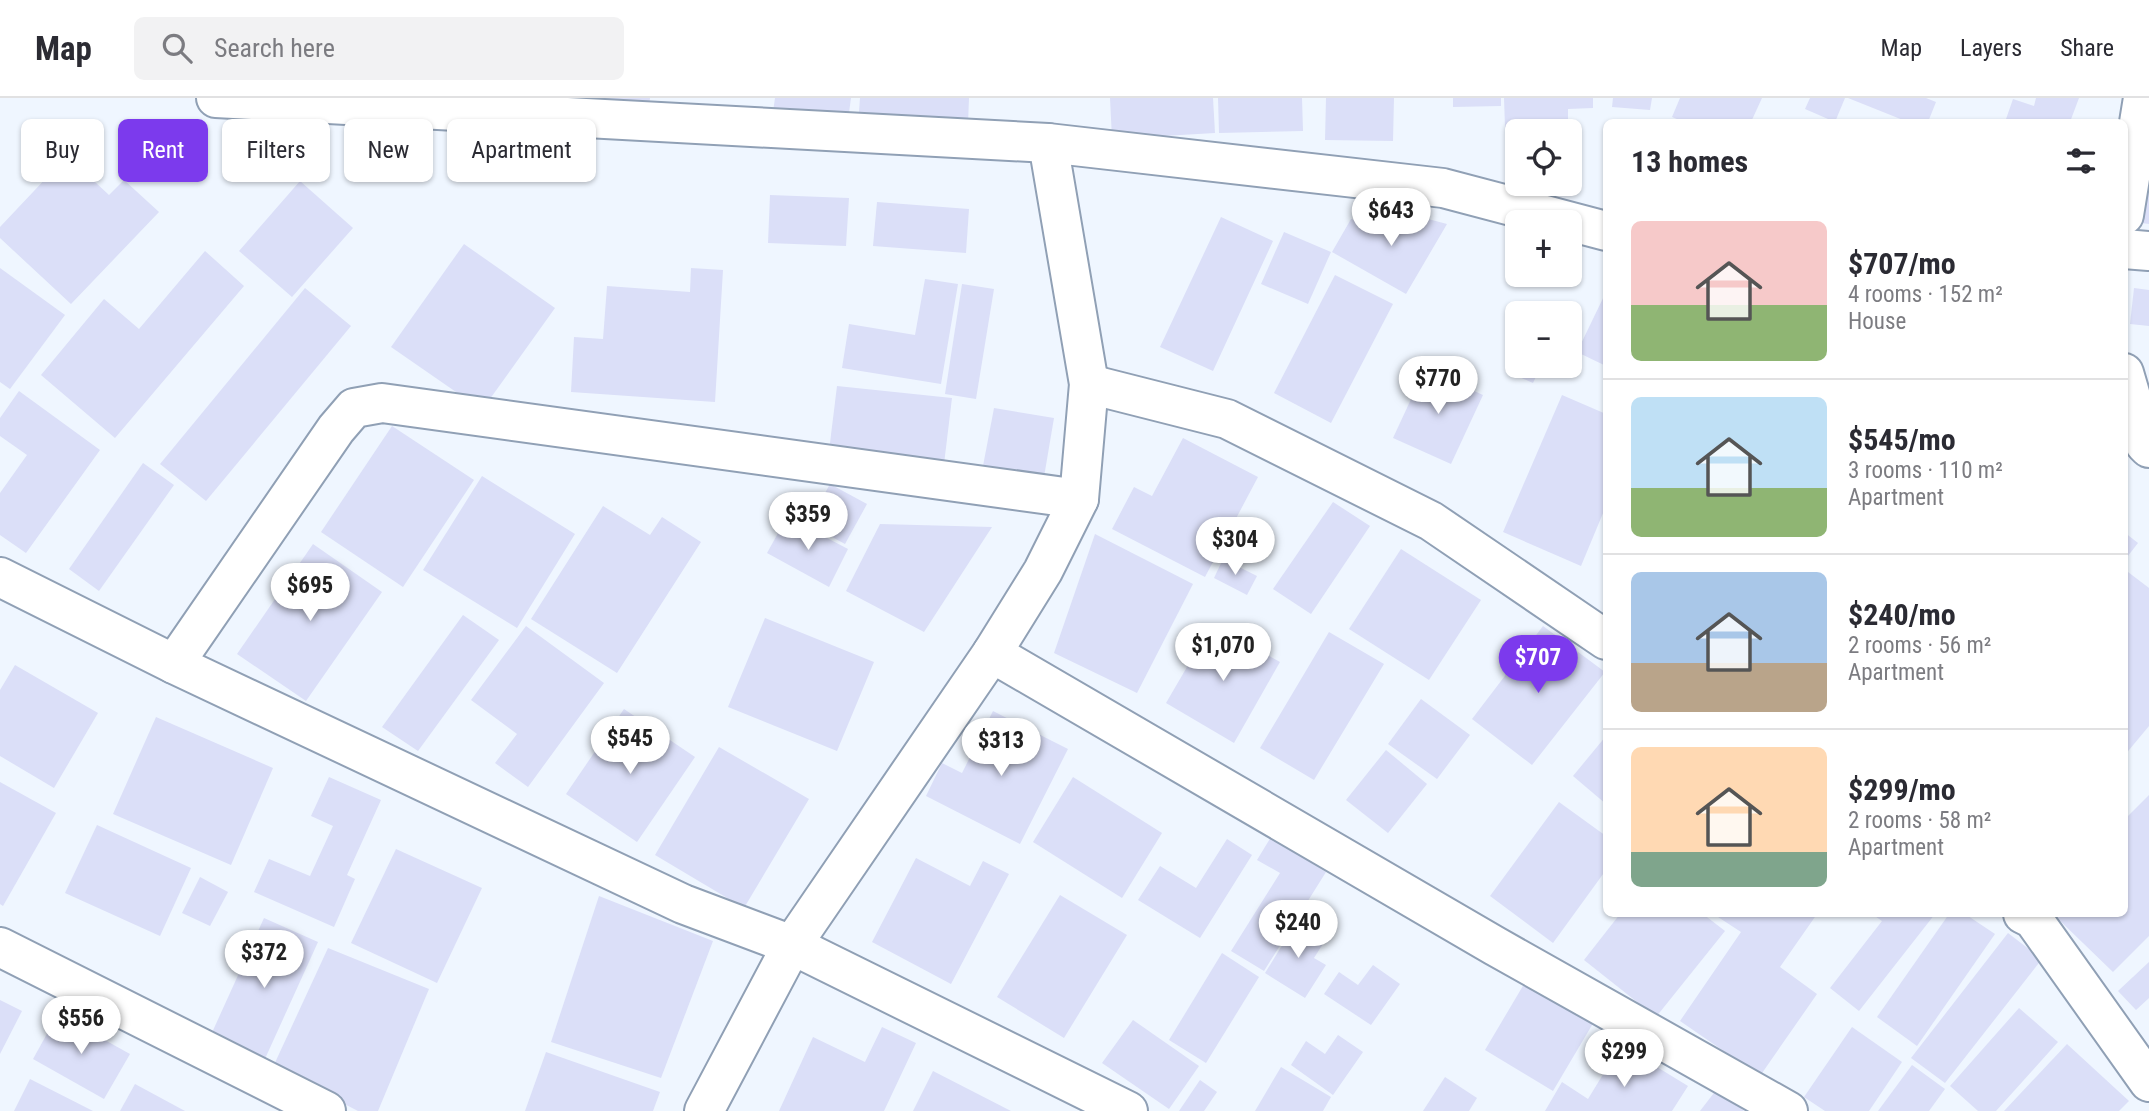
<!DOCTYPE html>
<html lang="en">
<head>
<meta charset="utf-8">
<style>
	:root { --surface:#fff; --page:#f2f2f3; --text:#2b2b33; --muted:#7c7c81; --line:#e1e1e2; --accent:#7c3aed }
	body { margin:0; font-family:"Roboto Condensed",sans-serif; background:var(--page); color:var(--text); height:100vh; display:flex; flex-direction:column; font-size:26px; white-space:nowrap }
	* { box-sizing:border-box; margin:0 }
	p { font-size:23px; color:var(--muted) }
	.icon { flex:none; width:38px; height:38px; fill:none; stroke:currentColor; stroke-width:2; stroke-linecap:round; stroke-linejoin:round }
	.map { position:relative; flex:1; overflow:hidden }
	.panel { position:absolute; left:1603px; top:21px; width:525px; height:798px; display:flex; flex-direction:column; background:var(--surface); border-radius:10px; box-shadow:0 2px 5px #0004 }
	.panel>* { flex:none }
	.guide { position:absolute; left:21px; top:21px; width:665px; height:63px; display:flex; gap:14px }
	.buttons { position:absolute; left:1505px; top:21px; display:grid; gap:14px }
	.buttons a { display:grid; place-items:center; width:77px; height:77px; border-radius:10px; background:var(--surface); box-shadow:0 2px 5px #0004; font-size:35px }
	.price { position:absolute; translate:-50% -60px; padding:0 16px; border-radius:24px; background:#fff; color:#222; font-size:23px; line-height:46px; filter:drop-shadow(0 2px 4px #0008) }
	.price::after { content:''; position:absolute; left:50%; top:42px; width:21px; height:16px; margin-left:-10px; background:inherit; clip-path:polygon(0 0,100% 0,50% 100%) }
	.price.selected { background:var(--accent); color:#fff }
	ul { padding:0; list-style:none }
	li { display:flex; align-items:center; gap:21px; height:175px; padding:0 28px }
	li+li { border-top:2px solid var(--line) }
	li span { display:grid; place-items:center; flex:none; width:196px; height:140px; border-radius:10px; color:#555 }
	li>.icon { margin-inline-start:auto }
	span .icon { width:84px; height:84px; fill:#fffc; stroke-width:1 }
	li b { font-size:30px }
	h2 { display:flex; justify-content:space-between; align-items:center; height:84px; padding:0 28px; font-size:30px }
	.pill { padding:0 24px; border-radius:10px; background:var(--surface); box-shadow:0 2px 5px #0004; font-size:24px; line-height:63px }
	.pill.selected { background:var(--accent); color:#fff }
	header { display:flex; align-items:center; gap:42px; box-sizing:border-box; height:98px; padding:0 35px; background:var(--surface); border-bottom:2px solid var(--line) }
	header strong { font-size:33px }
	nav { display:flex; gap:38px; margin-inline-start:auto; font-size:24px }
	.search { width:490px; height:63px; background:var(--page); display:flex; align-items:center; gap:18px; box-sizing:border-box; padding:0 24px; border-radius:10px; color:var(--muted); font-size:26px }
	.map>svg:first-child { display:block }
	.building { fill:#dbdff8 }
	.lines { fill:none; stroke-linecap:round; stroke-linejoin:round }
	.minor-casing { stroke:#90a0b5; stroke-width:42 }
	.minor { stroke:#fff; stroke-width:38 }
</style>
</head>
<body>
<header>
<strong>Map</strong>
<div class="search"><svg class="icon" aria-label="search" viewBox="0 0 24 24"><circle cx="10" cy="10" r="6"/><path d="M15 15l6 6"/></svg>Search here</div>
<nav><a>Map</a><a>Layers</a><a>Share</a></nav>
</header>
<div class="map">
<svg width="2149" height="1013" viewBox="0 0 2149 1013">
	<rect width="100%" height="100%" fill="#eff6ff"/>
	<g class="building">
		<path d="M557,0H650L649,10Z"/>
		<path d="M775,0H851L848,22L773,14Z"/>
		<path d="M860,0H969L968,26L858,27Z"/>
		<path d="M1110,0H1213L1215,35L1112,41Z"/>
		<path d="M1218,0H1302L1303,33L1219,35Z"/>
		<path d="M1326,0H1394L1393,43L1325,42Z"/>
		<path d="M1453,0H1501V8L1453,9Z"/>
		<path d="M1504,0H1593V10L1568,11V28L1505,29Z"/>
		<path d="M1613,0H1652L1650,12L1612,9Z"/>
		<path d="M1680,0H1762L1751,24H1684L1672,19Z"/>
		<path d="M1810,0H1845L1835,24L1805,11Z"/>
		<path d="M1848,0H1926L1936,4L1928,24H1908Z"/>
		<path d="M2036,0H2079L2070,24H2005L2013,1L2034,8Z"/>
		<path d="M67,58L109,97L124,82L159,114L71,206L0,140V129Z"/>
		<path d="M300,83L353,130L292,199L239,153Z"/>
		<path d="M2148,87H2149V126L2141,125Z"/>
		<path d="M770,97L849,100L846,148L768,145Z"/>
		<path d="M877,104L969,111L966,155L873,148Z"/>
		<path d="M1398,113L1447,126L1406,196L1332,154L1351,121L1389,128Z"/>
		<path d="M1221,119L1273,143L1213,273L1160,249Z"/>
		<path d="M1284,134L1331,154L1308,206L1261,186Z"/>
		<path d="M464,146L555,210L482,312L391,249Z"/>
		<path d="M205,153L244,188L115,340L41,277L104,201L139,231Z"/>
		<path d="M0,170L65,217L10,291L0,284Z"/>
		<path d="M691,170L723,172L715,304L571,294L574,239L603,241L607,188L690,194Z"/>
		<path d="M1335,177L1393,206L1331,325L1274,295Z"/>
		<path d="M925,181L958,186L941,286L842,270L849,226L915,237Z"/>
		<path d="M962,186L994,191L976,301L945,296Z"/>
		<path d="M305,190L351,228L206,403L160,366Z"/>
		<path d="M2134,190L2149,192V228L2130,226Z"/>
		<path d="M1606,194V268L1577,254Z"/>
		<path d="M1517,251V268H1541L1533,285L1506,273Z"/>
		<path d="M1425,271L1483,297L1451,366L1393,340Z"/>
		<path d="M837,288L952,300L944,366L829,353Z"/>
		<path d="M19,293L100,352L26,455L0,437V395L27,357L0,338V320Z"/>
		<path d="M1562,297L1606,316V408L1581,468L1503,434Z"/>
		<path d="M994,310L1054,320L1044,379L983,368Z"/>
		<path d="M392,328L474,382L403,489L321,434Z"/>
		<path d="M1183,340L1258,379L1205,479L1112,431L1134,389L1152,398Z"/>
		<path d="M143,365L174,387L99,493L69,471Z"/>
		<path d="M482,378L575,436L517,530L423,472Z"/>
		<path d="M830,386L867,406L845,446L808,426Z"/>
		<path d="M1333,404L1370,428L1311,516L1273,491Z"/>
		<path d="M603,408L650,437L662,419L701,444L617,575L531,521Z"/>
		<path d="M787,419L848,451L829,489L767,455Z"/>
		<path d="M880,426L992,429L924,534L846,493Z"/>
		<path d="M2124,434L2138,445L2124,463Z"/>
		<path d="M1095,436L1193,486L1137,595L1054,555Z"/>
		<path d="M313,446L382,494L306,603L237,556Z"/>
		<path d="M1401,451L1481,502L1429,582L1349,531Z"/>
		<path d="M1223,461L1257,478L1247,497L1214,480Z"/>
		<path d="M2128,474L2149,490V628L2124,658V479Z"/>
		<path d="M463,517L499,542L418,653L382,629Z"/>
		<path d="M765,520L874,564L837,653L728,609Z"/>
		<path d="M1212,526L1280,564L1234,645L1166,605Z"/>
		<path d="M526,528L604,585L528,689L495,665L517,636L471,602Z"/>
		<path d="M1543,528L1605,574L1532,667L1472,621Z"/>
		<path d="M1329,534L1384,566L1314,682L1260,650Z"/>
		<path d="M15,567L98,615L54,690L0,658V592Z"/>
		<path d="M1421,601L1470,637L1437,681L1388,646Z"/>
		<path d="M624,611L695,659L637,744L566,696Z"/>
		<path d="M993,613L1068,651L1020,746L926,698L942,665L962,675Z"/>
		<path d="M156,619L273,670L231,767L113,716Z"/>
		<path d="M1606,638V706L1573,678Z"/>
		<path d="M719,649L809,701L744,810L655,757Z"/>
		<path d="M1386,652L1427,686L1388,735L1346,702Z"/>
		<path d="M329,679L381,702L347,777L355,781L334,829L254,794L269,761L310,778L333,728L311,718Z"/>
		<path d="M1073,679L1162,735L1122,800L1033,744Z"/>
		<path d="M0,684L56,715L3,808L0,806Z"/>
		<path d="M2149,697V838L2113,874L2053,816H2124V722Z"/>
		<path d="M1559,704L1606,738V772L1553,845L1490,798Z"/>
		<path d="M97,727L191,770L160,838L65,795Z"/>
		<path d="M1271,739L1326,774L1264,873L1231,853L1280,775L1257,762Z"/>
		<path d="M1227,741L1252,757L1200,840L1138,802L1160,768L1196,790Z"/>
		<path d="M396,751L482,790L437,885L351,845Z"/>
		<path d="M916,760L970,788L983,763L1009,776L951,886L872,844Z"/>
		<path d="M200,779L228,794L210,828L182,815Z"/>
		<path d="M1060,797L1127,837L1064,940L997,899Z"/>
		<path d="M599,798L713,843L661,980L551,944Z"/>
		<path d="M1620,816H1703L1725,833L1656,919L1584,862Z"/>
		<path d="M1721,816H1817L1780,869L1817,896L1760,978L1680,923L1741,834L1718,819Z"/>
		<path d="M1872,816H1935L1859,913L1830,890L1882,823Z"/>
		<path d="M1949,816H1965L1995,836L1917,948L1877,919Z"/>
		<path d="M264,820L318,844L264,963L210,939Z"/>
		<path d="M1297,823L1326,841L1314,860L1326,867L1305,900L1265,875Z"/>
		<path d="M2008,835L2042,861L1945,985L1911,960Z"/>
		<path d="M328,850L429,891L378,1013H358L273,969Z"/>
		<path d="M1222,855L1259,879L1206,965L1169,942Z"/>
		<path d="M2149,864V900L2136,912L2118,893Z"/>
		<path d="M1373,867L1400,886L1371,927L1324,896L1339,874L1358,887Z"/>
		<path d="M1527,881L1595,922L1553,993L1485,952Z"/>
		<path d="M0,902L22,913L0,956Z"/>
		<path d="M2019,910L2058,944L1996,1013H1978L1950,988Z"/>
		<path d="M58,916L130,956L104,1001L33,961Z"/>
		<path d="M1133,922L1199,968L1169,1011L1102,965Z"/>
		<path d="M882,929L916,945L884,1013H779L813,939L865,964Z"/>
		<path d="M1852,929L1902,964L1869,1013H1825L1804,999Z"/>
		<path d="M1338,937L1363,954L1333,997L1291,967L1306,943L1325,956Z"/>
		<path d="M2067,946L2129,1003L2119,1013H2004Z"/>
		<path d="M1621,947L1688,988L1672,1013H1545L1562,984L1588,1001Z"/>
		<path d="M546,954L660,994L653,1013H525Z"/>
		<path d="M1912,967L1945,991L1929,1013H1878Z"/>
		<path d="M1281,969L1331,999L1323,1013H1255Z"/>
		<path d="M933,973L1011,1013H913Z"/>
		<path d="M1445,979L1477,1000L1469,1013H1423Z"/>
		<path d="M30,981L93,1013H14Z"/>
		<path d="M1200,982L1217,994L1204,1013H1179Z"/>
		<path d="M135,986L185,1013H120Z"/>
		<path d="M1717,991L1744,1013H1700Z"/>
	</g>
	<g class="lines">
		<g class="minor-casing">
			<g id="minor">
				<path d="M216,0L1048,45L1443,90L1606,133"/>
				<path d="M2124,117L2143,0"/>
				<path d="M2124,151L2149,153"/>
				<path d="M2124,275L2145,346L2149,350"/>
				<path d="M1089,286L1227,321L1431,423L1606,542"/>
				<path d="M0,479L174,566L683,806L792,847L1128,1013"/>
				<path d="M992,555L1495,848L1788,1013"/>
				<path d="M174,566L336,331L354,310L382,305L1079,401"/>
				<path d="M2023,816L2033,821L2149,984"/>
				<path d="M0,849L326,1013"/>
				<path d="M704,1013L792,847L992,555L1043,473L1079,401L1089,286L1048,45"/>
			</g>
		</g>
		<use href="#minor" class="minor"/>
	</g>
</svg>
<div class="buttons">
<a><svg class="icon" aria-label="locate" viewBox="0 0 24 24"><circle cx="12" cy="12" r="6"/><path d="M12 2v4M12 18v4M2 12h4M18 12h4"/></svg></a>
<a>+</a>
<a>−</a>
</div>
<b class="price" style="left:1391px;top:150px">$643</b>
<b class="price" style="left:1438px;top:318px">$770</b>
<b class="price" style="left:808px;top:454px">$359</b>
<b class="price" style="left:1235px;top:479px">$304</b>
<b class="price" style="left:310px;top:525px">$695</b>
<b class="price" style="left:1223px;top:585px">$1,070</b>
<b class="price selected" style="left:1538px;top:597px">$707</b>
<b class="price" style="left:630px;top:678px">$545</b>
<b class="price" style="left:1001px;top:680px">$313</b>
<b class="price" style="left:1298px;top:862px">$240</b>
<b class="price" style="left:264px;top:892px">$372</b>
<b class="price" style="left:81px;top:958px">$556</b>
<b class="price" style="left:1624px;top:991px">$299</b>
<div class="guide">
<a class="pill">Buy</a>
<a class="pill selected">Rent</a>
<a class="pill">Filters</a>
<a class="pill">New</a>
<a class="pill">Apartment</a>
</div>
<section class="panel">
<h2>13 homes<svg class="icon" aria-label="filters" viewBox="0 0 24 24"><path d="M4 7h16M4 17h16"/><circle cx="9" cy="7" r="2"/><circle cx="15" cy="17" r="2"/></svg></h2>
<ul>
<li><span style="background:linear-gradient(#f6c9c9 60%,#8fb573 0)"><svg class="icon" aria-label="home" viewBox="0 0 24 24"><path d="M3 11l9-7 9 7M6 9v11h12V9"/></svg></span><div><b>$707/mo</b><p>4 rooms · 152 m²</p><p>House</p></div></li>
<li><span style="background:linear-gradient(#bfe0f5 65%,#8fb573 0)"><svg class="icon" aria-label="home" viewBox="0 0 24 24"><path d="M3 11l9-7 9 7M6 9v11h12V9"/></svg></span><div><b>$545/mo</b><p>3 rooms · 110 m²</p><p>Apartment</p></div></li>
<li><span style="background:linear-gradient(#a9c7e8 65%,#b9a48a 0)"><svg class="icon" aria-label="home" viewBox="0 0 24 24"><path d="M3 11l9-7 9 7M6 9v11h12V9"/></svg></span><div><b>$240/mo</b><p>2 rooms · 56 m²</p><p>Apartment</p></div></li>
<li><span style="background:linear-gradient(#ffd9b3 75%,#7fa58c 0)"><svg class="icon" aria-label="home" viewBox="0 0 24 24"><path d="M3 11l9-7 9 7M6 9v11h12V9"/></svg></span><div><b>$299/mo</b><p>2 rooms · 58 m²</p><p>Apartment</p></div></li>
</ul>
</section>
</div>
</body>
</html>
